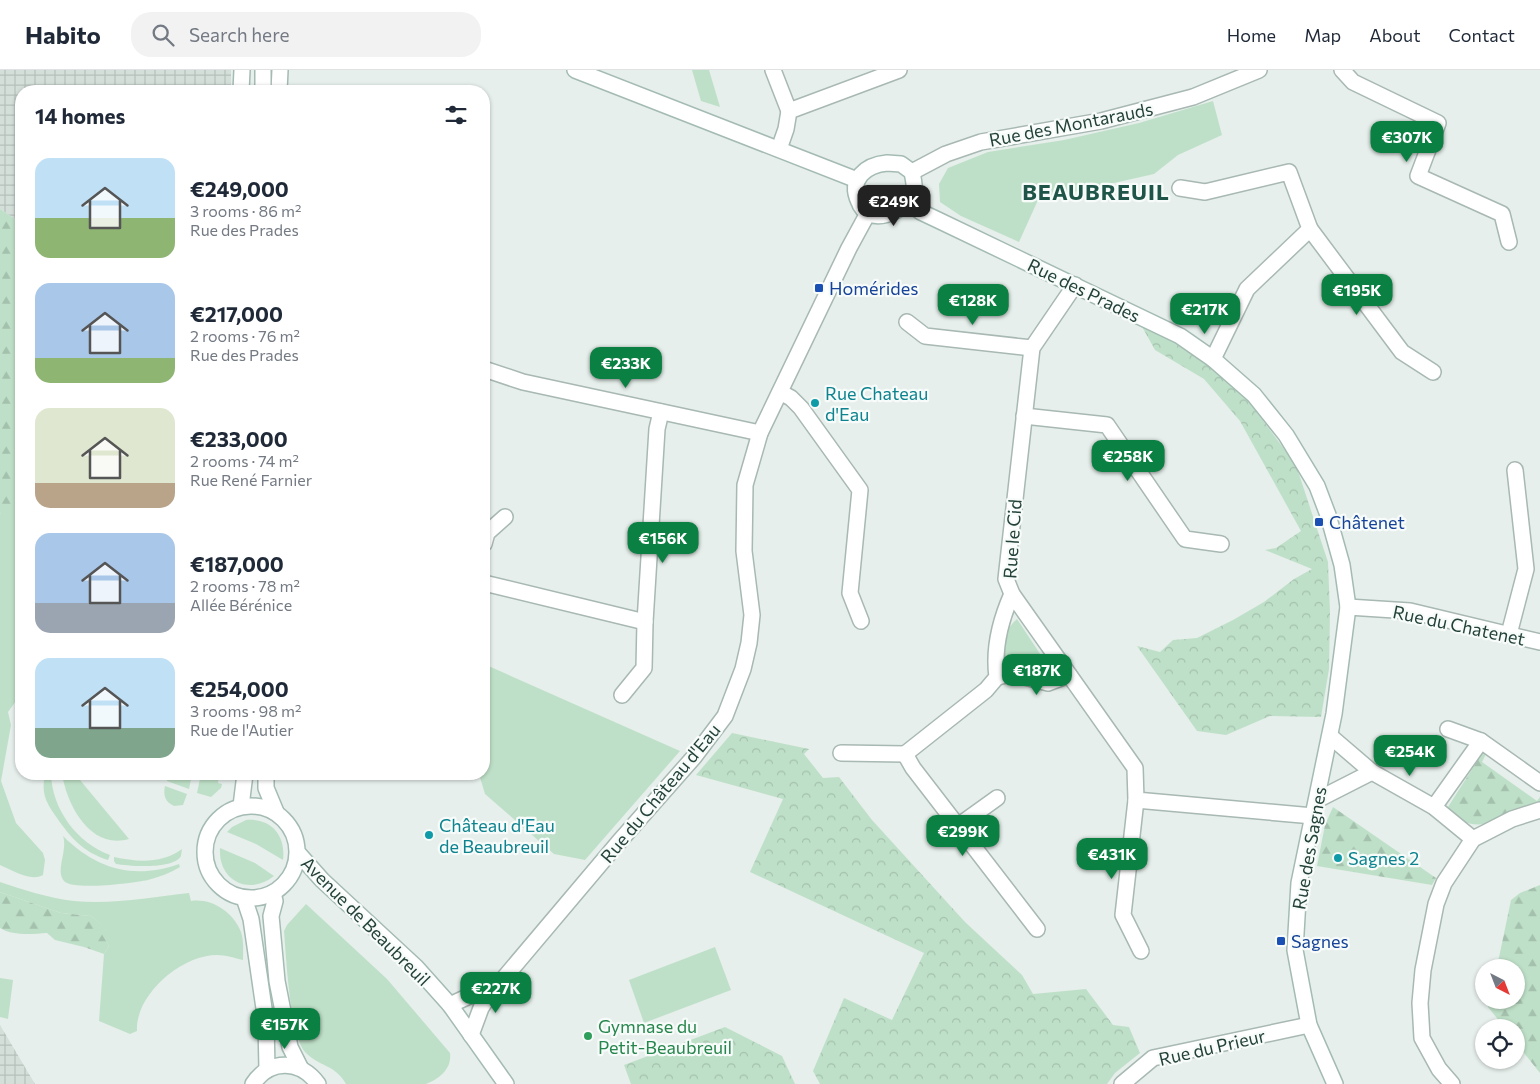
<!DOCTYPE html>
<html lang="en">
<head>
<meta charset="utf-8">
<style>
	:root { --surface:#fff; --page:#f2f2f3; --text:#1f2937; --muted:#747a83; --line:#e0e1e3; --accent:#0b8043 }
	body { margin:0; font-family:Commissioner,sans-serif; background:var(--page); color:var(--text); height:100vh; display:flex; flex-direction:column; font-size:19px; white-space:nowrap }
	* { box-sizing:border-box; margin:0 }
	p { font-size:16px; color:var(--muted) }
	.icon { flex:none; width:28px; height:28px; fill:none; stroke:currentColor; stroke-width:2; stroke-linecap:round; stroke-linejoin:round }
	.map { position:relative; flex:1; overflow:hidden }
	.side { position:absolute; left:15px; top:15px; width:475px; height:695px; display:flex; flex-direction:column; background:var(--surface); border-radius:20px; box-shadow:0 1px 4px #0004 }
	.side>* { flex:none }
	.needle { width:32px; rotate:138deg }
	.fabs { position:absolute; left:1475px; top:889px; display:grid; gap:10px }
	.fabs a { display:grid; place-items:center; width:50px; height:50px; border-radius:50%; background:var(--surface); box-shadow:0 1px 4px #0004; font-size:25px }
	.price { position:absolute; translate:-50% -42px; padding:0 11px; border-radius:10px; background:var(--accent); color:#fff; font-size:16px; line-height:32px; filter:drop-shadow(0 1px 2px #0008) }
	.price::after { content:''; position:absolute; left:50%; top:30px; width:15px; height:11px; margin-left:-8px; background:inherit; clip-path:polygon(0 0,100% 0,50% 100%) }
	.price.on { background:#222; color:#fff }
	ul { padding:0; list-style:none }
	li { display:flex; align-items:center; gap:15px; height:125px; padding:0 20px }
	li span { display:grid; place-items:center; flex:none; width:140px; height:100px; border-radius:15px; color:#555 }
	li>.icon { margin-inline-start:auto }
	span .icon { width:60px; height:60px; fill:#fffc; stroke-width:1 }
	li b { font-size:21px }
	h2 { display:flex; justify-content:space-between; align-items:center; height:60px; padding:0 20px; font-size:21px }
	header { display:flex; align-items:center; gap:30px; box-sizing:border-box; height:70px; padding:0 25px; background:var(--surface); border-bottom:1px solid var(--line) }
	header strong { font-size:24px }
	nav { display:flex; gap:28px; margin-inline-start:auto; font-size:18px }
	.search { width:350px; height:45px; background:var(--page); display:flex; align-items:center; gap:12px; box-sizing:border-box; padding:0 18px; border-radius:20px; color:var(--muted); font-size:19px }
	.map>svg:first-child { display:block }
	.industrial { fill:url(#industrial-grid) }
	.grass { fill:#bfe0c8 }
	.forest { fill:url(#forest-firs) }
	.park { fill:url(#park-crowns) }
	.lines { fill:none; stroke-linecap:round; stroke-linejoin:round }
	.street-casing { stroke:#a8b8b2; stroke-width:18 }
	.secondary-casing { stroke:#a4bbb3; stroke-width:18 }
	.street { stroke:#fff; stroke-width:15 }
	.secondary { stroke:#fff; stroke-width:15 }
	.transit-dot { fill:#1a4fb4; stroke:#f7fbf9; stroke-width:2 }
	.culture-dot { fill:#0f9aa8; stroke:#f7fbf9; stroke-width:2 }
	.leisure-dot { fill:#2e9e5b; stroke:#f7fbf9; stroke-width:2 }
	.labels { text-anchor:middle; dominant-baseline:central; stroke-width:4.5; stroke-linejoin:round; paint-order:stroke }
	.street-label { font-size:18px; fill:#24423a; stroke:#f7fbf9 }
	.transit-label { font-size:18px; fill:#164399; stroke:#f7fbf9; text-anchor:start }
	.culture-label { font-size:18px; fill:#0d838f; stroke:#f7fbf9; text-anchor:start }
	.leisure-label { font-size:18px; fill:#27864d; stroke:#f7fbf9; text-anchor:start }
	.district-label { font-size:22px; font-weight:bold; letter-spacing:1px; fill:#1f5548; stroke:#f7fbf9 }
</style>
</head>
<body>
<header>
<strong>Habito</strong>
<div class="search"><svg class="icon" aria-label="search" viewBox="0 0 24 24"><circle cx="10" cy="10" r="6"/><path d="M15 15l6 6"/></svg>Search here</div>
<nav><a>Home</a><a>Map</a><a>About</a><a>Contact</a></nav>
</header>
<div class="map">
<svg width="1540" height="1014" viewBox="0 0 1540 1014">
	<defs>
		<pattern id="industrial-grid" width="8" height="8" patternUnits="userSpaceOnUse" patternTransform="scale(1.25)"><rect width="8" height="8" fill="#d4dfda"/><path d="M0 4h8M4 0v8" fill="none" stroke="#b6c1bc"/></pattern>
		<pattern id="forest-firs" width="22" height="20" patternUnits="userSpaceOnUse" patternTransform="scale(1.25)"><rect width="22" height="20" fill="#bfe0c8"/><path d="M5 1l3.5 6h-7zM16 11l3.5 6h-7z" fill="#a4c1ad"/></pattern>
		<pattern id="park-crowns" width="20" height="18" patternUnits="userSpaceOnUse" patternTransform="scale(1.25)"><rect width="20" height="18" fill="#bfe0c8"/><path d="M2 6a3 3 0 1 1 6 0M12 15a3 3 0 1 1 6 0" fill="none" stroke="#a4c1ad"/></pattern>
	</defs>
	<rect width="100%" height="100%" fill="#e6efeb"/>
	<g class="industrial">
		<path d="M0,0H231V21H21V153L0,139Z"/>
		<path d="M0,955L35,1014H0Z"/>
	</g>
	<g class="grass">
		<path d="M692,0H709L720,37L701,31Z"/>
		<path d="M1213,31L1222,65L1178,85L1154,104L1038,130L1019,172L961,146L940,132L939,114L948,98L988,82L1064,70L1139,53Z"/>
		<path d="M1,439H21V624L8,642L11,655L1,711L16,753L43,783L45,790L43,805C30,812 12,800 0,795V445Z"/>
		<path d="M1017,549L1054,605L1045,608L1024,600L1005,598C1002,579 1001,563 1017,549Z"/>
		<path d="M484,594L680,681L585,790L554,784L485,724L479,704H484Z"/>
		<path d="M45,704H51C52,739 77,773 110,785L108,790C83,782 71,768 57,748C46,732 41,724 45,704Z"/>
		<path d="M62,704H75L129,769C90,780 67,735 62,704Z"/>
		<path d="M168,704H192L189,719L167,711Z"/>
		<path d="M201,704H222L219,705L218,713L222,714L221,718L211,727L197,723Z"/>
		<path d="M165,716L187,724L183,735L174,736C165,732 163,725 165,716Z"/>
		<path d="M246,750C271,748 286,765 283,790L256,774L227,762L232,757Z"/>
		<path d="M63,766C96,799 134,810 179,794L180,797C170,803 159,807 148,810C133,813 73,821 64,811C55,800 68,781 63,766Z"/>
		<path d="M220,778L255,793L274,806C249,826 218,811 220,778Z"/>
		<path d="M182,779C182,779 181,786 181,786C173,800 128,796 116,794L114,791V787C137,792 162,794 182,779Z"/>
		<path d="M0,812C24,820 49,828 74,831C111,835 153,827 189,823L191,831C212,828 233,842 241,862C244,871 243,881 243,890C235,888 225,885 217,885C181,885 135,925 137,961L130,964L99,951L104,884L109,876L100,863L107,859L91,846L61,843L0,822Z"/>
		<path d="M306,834L387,909L450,983C452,999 439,1009 426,1014H346C335,994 319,997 305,982C290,966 286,885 284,861L287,855Z"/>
		<path d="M715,877L731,920L644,953L629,910Z"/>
		<path d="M0,908L13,910L8,949L0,947Z"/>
	</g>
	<g class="forest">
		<path d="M0,139L21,153V439H2L0,445Z"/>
		<path d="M1483,682H1487L1482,692L1537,731L1540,727V735C1513,745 1468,772 1448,737Z"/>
		<path d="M1333,737L1436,808L1432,815L1317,796L1325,755Z"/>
		<path d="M1540,815V1003L1516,973V958L1504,957L1488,937L1490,930H1516V898L1497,897L1511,830L1520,823Z"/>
		<path d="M0,822L61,843L91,846L108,859L101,863L109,876L104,884L84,877L55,870L47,863C33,864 12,866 0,858Z"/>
	</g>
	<g class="park">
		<path d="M1140,253L1199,286L1247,329L1296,395L1328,492L1330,542L1329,599L1321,647L1270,646L1226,665L1197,661L1137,576L1160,582L1173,570L1197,568L1233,550L1264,532L1294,509L1312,499L1265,480L1276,478L1301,461L1240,351L1204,309L1155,280Z"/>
		<path d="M732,663L809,679L804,684L823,708L839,707L872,750L965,852L1022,905L1033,924L1086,919L1113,955L1129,957L1140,983L1115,1003L1107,1014H820L813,1001L844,928L892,950L924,883L750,802L783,729L696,705Z"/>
		<path d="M725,957L782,986L795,1014H631L624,995Z"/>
	</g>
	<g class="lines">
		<g class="street-casing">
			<g id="street">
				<path d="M773,0L789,41"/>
				<path d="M1342,0L1353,12L1438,53L1418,106L1502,144L1509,172"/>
				<path d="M779,79L786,59L789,41L899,0"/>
				<path d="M912,102L946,84L981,72L1101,51L1193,27L1259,0"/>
				<path d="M1180,118L1205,122L1289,102L1310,159L1247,219L1213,289"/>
				<path d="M1310,159L1402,282L1433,302"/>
				<path d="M1075,215L1032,278L1006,509L1012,524L1135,698L1136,730L1313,746"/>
				<path d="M907,252L925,266L1032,278"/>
				<path d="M484,299L523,312L760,363"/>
				<path d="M780,322L791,328L801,338L860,420L850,523L861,551"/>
				<path d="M1024,346L1107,355L1185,469L1221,474"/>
				<path d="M484,474L487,463L505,447"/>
				<path d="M484,513L645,552"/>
				<path d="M1012,524C1000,551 993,578 997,607L986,620L905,684L913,698L1037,859"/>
				<path d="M1348,537L1410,541L1540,572"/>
				<path d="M1509,564L1526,499L1515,400"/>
				<path d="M997,607L1013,604L1048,613L1069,605"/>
				<path d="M622,625L644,598L645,552L657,359L661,342"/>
				<path d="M1448,659L1481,671L1540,713"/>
				<path d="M1330,666L1372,702L1434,737L1473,769"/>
				<path d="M841,683L905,684"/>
				<path d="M1136,730L1123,845L1141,881"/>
				<path d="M1317,730L1372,702"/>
				<path d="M1434,737L1481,671"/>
				<path d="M958,756L997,728"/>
				<path d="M450,935L497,913"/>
				<path d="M471,965L481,938L488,927L618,773L694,687L725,646L743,599L749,573L752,545L744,481L745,415L760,363L849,178L868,143"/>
				<path d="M1122,1014L1153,988L1309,955"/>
				<path d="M1452,1014L1439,999L1422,968L1420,933L1423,900L1436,834L1444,813L1473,769L1512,749L1540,740"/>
			</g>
		</g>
		<g class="secondary-casing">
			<g id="secondary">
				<path d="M575,0L857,110"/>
				<path d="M241,21L242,0"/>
				<path d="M263,21V0"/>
				<path d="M279,21L280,0"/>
				<path d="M887,93L901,94L912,102C913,108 915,115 914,121C909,137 885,150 869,144C865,142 860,136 859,132C848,109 866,95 887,93Z"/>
				<path d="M908,132L921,142L940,151L1180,266L1213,289L1254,325L1286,365L1317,416L1328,445L1342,495L1348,537L1334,644L1299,813L1295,880L1309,955L1335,1014"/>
				<path d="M266,704V718L276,742"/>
				<circle cx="251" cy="782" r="46"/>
				<path d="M241,736L245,704"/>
				<path d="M298,783L322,810L416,897L450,935L506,1014"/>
				<path d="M273,823L275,831L271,846L277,911L290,977L300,997"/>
				<path d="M244,828L251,849L266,952L267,1000"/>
				<path d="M253,1014C270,988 301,990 318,1014"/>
			</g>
		</g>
		<use href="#street" class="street"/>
		<use href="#secondary" class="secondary"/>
	</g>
	<g class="transit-dot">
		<rect x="814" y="213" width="10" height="10" rx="2.5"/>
		<rect x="1314" y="447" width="10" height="10" rx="2.5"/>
		<rect x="1276" y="866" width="10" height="10" rx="2.5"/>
	</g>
	<g class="culture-dot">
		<circle cx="815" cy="333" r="5"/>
		<circle cx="429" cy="765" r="5"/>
		<circle cx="1338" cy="788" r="5"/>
	</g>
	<circle class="leisure-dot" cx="588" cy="966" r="5"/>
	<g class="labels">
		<g class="street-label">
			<text transform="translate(1071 54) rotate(-11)">Rue des Montarauds</text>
			<text transform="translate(1084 220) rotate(26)">Rue des Prades</text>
			<text transform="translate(1012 469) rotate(-86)">Rue le Cid</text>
			<text transform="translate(1459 555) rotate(12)">Rue du Chatenet</text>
			<text transform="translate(660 723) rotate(-50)">Rue du Château d'Eau</text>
			<text transform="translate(1309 778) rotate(-80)">Rue des Sagnes</text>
			<text transform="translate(366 851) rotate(45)">Avenue de Beaubreuil</text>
			<text transform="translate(1212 977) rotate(-13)">Rue du Prieur</text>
		</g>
		<g class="transit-label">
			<text x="829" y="218">Homérides</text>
			<text x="1329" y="452">Châtenet</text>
			<text x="1291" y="871">Sagnes</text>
		</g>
		<g class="culture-label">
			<text x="825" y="323">Rue Chateau<tspan x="825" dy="21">d'Eau</tspan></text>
			<text x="439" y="755">Château d'Eau<tspan x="439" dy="21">de Beaubreuil</tspan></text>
			<text x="1348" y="788">Sagnes 2</text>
		</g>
		<g class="leisure-label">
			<text x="598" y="956">Gymnase du<tspan x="598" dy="21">Petit-Beaubreuil</tspan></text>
		</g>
		<g class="district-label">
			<text x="1096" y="121">BEAUBREUIL</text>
		</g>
	</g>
</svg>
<div class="fabs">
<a><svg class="needle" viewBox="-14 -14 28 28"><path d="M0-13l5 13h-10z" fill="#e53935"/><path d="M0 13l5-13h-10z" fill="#747a83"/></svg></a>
<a><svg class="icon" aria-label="locate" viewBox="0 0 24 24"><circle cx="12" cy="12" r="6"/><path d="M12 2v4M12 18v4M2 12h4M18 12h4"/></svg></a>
</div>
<b class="price" style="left:1407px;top:93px">€307K</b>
<b class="price on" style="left:894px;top:157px">€249K</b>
<b class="price" style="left:1357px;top:246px">€195K</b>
<b class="price" style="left:973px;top:256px">€128K</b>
<b class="price" style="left:1205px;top:265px">€217K</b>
<b class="price" style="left:626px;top:319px">€233K</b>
<b class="price" style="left:1128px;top:412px">€258K</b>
<b class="price" style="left:663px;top:494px">€156K</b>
<b class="price" style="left:1037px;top:626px">€187K</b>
<b class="price" style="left:1410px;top:707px">€254K</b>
<b class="price" style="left:963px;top:787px">€299K</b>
<b class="price" style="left:1112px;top:810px">€431K</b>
<b class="price" style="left:496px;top:944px">€227K</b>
<b class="price" style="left:285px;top:980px">€157K</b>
<section class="side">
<h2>14 homes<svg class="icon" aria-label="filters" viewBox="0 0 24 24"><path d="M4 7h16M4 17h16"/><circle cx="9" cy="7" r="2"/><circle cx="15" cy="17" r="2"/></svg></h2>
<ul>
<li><span style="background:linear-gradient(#bfe0f5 60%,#8fb573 0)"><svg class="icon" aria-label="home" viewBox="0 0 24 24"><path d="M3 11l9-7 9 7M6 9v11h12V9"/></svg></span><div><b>€249,000</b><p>3 rooms · 86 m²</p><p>Rue des Prades</p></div></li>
<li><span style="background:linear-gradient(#a9c7e8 75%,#8fb573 0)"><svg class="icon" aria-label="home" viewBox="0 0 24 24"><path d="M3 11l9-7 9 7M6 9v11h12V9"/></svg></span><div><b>€217,000</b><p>2 rooms · 76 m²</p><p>Rue des Prades</p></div></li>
<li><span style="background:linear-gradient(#dfe7d0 75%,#b9a48a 0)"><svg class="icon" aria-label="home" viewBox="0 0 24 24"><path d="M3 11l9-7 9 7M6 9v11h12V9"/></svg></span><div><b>€233,000</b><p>2 rooms · 74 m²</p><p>Rue René Farnier</p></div></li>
<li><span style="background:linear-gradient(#a9c7e8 70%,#9aa5b1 0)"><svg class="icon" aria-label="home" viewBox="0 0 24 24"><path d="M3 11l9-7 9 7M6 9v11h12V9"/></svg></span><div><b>€187,000</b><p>2 rooms · 78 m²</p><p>Allée Bérénice</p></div></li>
<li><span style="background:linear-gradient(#bfe0f5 70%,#7fa58c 0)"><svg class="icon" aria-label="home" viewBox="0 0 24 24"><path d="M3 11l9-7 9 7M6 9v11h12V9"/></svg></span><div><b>€254,000</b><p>3 rooms · 98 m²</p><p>Rue de l'Autier</p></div></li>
</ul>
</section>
</div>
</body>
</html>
